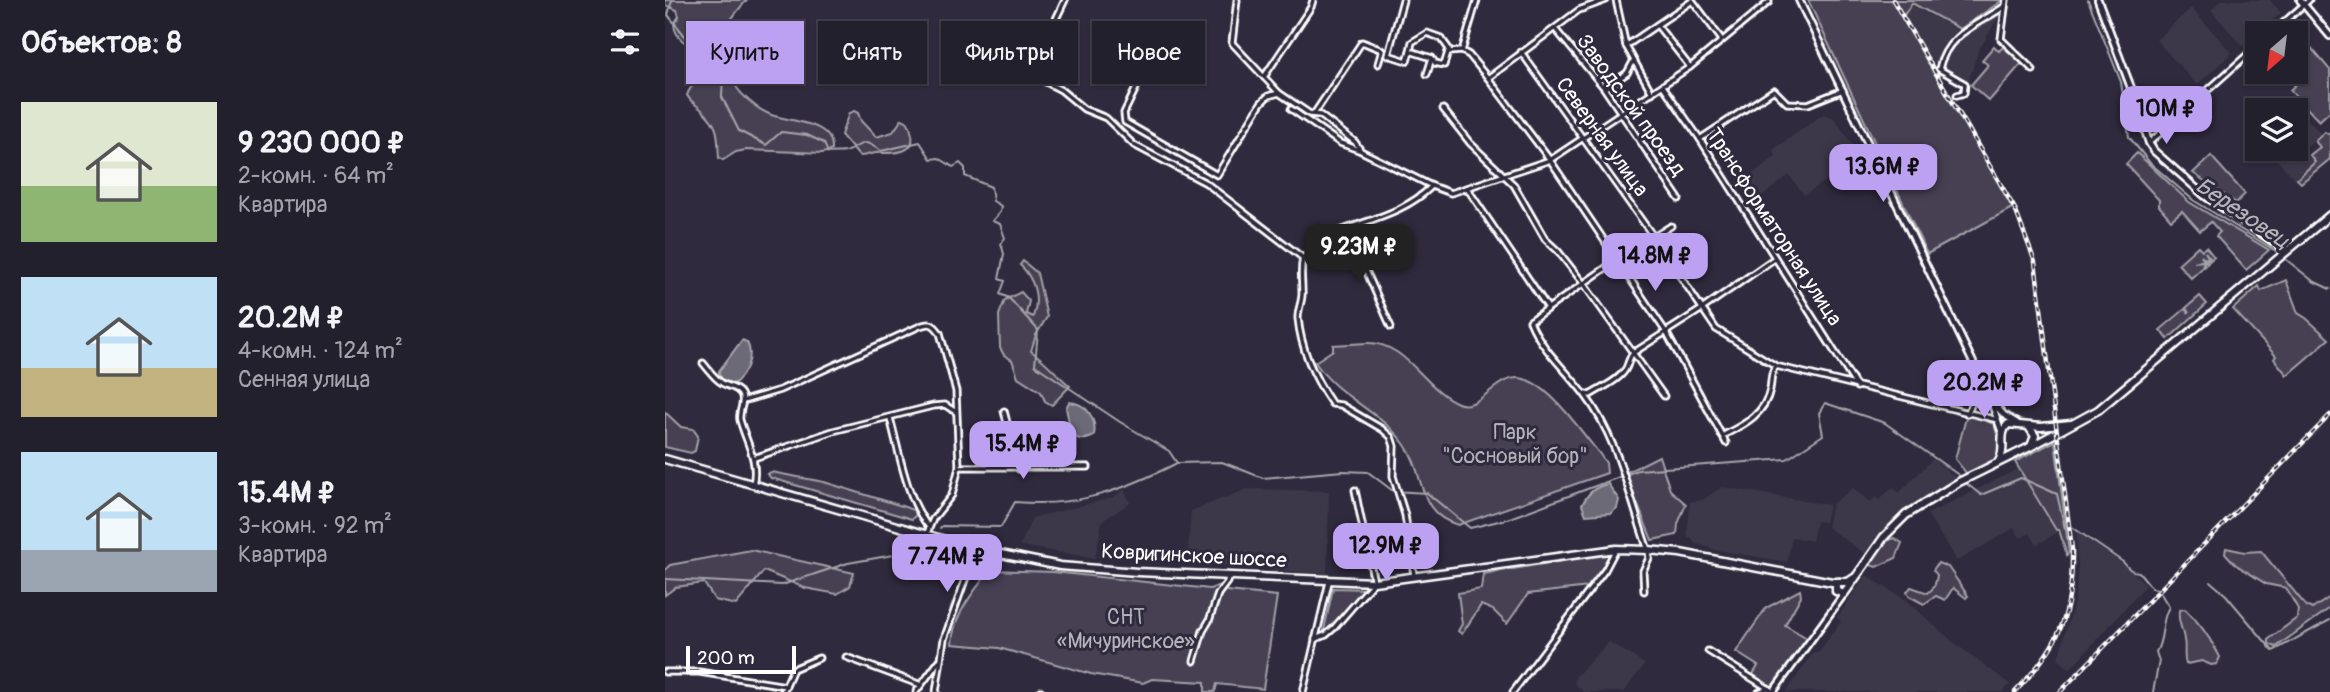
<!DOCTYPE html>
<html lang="ru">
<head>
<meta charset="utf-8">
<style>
	:root { --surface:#23202e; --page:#2b2836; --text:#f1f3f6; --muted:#a3a3aa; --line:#403e4a; --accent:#bca0f2 }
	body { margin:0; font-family:Pangolin,sans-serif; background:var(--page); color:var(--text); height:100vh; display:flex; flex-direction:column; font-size:26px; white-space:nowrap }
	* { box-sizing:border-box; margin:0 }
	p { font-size:23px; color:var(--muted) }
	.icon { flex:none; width:38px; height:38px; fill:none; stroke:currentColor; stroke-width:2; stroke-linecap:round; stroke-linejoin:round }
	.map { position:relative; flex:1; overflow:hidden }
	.sheet { display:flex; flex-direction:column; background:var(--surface); width:665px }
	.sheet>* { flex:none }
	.guide { position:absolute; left:21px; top:21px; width:665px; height:63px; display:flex; gap:14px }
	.needle { width:46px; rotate:208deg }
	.buttons { position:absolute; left:1580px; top:21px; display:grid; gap:14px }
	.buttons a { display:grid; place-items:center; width:63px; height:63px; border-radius:0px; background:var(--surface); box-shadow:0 2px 5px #0004,0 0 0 2px var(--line); font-size:35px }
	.scale { position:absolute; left:21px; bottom:18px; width:110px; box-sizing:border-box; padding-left:7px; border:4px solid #fff; border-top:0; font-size:19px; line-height:24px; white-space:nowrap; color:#fff; -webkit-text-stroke:5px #2f2a3d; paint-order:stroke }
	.price { position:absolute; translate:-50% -60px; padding:0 16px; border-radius:14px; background:var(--accent); color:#111; font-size:23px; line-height:46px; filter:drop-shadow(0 2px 4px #0008) }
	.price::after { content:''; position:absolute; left:50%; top:42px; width:21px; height:16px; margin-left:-10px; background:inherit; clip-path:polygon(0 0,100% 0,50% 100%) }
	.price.current { background:#222; color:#fff }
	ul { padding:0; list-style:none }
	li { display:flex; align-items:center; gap:21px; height:175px; padding:0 21px }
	li span { display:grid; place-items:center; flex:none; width:196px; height:140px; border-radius:0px; color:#555 }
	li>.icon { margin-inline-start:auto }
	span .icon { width:84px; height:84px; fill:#fffc; stroke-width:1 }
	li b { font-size:30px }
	h2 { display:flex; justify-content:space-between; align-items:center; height:84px; padding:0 21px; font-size:30px }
	.tag { padding:0 24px; border-radius:0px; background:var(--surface); box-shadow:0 2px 5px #0004,0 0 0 2px var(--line); font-size:24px; line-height:63px }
	.tag.current { background:var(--accent); color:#111 }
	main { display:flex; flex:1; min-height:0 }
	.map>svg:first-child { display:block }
	.built { fill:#3c3749 }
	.green { fill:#464152; stroke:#a2a0a8; stroke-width:2 }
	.water { fill:#6d6a77; stroke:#a7a6ad; stroke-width:2 }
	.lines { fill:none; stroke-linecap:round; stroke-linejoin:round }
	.stream { stroke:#a7a6ad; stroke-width:2 }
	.minor-casing { stroke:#fff; stroke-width:9 }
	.tertiary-casing { stroke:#fff; stroke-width:10 }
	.secondary-casing { stroke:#fff; stroke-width:10 }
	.primary-casing { stroke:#fff; stroke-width:11 }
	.minor { stroke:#2f2a3d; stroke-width:3.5 }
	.tertiary { stroke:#2f2a3d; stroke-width:4.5 }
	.secondary { stroke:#2f2a3d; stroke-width:4.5 }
	.primary { stroke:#2f2a3d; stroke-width:6 }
	.rail-casing { stroke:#fff; stroke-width:4.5 }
	.rail { stroke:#2f2a3d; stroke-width:2; stroke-dasharray:5; stroke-linecap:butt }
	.labels { text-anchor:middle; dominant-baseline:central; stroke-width:6; stroke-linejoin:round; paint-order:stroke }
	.street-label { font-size:21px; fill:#fff; stroke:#2f2a3d }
	.park-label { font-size:21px; fill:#b5b3ba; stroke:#2f2a3d }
	.water-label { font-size:23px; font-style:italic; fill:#b6b4bb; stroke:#2f2a3d }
</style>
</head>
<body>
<main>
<section class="sheet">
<h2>Объектов: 8<svg class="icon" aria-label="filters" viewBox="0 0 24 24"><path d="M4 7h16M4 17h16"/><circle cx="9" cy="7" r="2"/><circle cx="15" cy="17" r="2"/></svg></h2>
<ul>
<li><span style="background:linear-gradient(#dfe7d0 60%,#8fb573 0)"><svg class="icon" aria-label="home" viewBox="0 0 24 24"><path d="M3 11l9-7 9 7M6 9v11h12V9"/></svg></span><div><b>9 230 000 ₽</b><p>2-комн. · 64 m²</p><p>Квартира</p></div></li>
<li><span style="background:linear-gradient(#bfe0f5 65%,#c2b280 0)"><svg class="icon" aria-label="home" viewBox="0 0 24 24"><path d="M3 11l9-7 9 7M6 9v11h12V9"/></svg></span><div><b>20.2M ₽</b><p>4-комн. · 124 m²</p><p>Сенная улица</p></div></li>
<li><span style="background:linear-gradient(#bfe0f5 70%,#9aa5b1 0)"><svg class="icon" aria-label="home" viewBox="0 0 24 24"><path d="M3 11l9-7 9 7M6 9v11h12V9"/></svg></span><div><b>15.4M ₽</b><p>3-комн. · 92 m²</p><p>Квартира</p></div></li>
</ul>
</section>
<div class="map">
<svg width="1665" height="692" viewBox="0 0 1665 692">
	<rect width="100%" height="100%" fill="#2f2a3d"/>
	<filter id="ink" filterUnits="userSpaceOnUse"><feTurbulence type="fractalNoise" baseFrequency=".0143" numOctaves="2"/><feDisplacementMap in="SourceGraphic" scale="14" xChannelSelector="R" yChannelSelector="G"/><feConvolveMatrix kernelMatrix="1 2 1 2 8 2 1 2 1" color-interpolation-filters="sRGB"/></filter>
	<g filter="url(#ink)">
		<g class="built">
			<path d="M1557,0H1605L1616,13L1577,46L1546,10Z"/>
			<path d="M1246,5L1293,30L1328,10L1335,15L1313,51L1302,86L1276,74L1239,16Z"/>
			<path d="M1526,8L1567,53L1532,85L1491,40Z"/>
			<path d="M1628,103L1656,134L1638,150L1649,162L1630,179L1602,149H1631V110H1621Z"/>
			<path d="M1158,114L1169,118L1197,158L1139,195L1124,175L1087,204L1074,184L1111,156L1108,150Z"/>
			<path d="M1268,459L1294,480L1238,514L1203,556L1162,527L1167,504L1188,488L1205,502L1211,497L1214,500L1228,487L1234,493Z"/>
			<path d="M1353,469L1391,533L1372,545L1365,533L1355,538L1349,528L1292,561L1262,514Z"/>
			<path d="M1057,487L1164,505L1160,522L1151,521L1147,541L1127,537L1122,562L1051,550L1029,543V540L1022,536L1025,502L1037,500Z"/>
			<path d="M459,489L465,503L437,521L430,558L355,546L367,518L447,498Z"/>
			<path d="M582,489L664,491L662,574L522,563L526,511Z"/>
			<path d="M1411,531L1467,571L1481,585L1405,669L1393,659L1410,600L1413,567Z"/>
			<path d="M1201,575L1242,601L1288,642L1345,684L1338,692H1121L1149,652L1153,653L1176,621L1172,618Z"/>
			<path d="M944,642L980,664L959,692H919L909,683L911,676Z"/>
		</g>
		<g class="green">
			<path d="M0,0H82C65,17 57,40 32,47C20,45 10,37 9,24L14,16L12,10L0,5Z"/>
			<path d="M1143,0H1335V2L1295,29L1247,3L1237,18L1305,128L1347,208L1262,254Z"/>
			<path d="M1643,44L1665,70V111L1654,121L1625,90L1631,84L1627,78L1636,69Z"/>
			<path d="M1329,46L1334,51L1338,47L1357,63L1324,101L1306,85L1323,65L1317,60Z"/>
			<path d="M57,61C64,66 65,77 70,85C77,96 92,109 104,114C121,122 169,120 167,150L158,153L81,150L71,152L58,160L54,158C52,137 56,128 38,111C32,105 25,102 22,95C28,80 44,70 57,61Z"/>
			<path d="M189,111L193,113L196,121L211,137L228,132L237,119C244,121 244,124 246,131C254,155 226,153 212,153C206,153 201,156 194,156L176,135L184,113Z"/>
			<path d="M1660,132L1663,134L1665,133V159L1636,183L1632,179L1650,162L1645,155L1655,147L1650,141Z"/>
			<path d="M1472,153L1524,202L1604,250L1581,270L1551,236L1555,232L1546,222L1535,231L1517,211L1506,220L1494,206V200L1461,164Z"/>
			<path d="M1546,156L1580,194L1571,203L1528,173Z"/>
			<path d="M1533,246L1537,250L1541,247L1549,257L1543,262L1541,261L1543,263L1537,268L1540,261L1545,258L1540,252L1543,257L1540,259L1536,255L1539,260L1529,262L1539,261L1536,269L1526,278L1513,264Z"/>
			<path d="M358,261L372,273L382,317L371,335L366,351C381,361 391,374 405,386L387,405L380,401L376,392L353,377L347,360L339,355L335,348L334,315L340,300L356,292L364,301L361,314L368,317C375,298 369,278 355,265Z"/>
			<path d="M1621,280L1633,313L1641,318L1664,339L1622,375L1609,359L1611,356L1568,309L1594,286L1596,291Z"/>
			<path d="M1535,296L1542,304L1503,339L1495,330L1520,309L1524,313L1521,308Z"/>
			<path d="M702,343C742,342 759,389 793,403C815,413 832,371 859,379C887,387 916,432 934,453L941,463L942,473L793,525C750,513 761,474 740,445C715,410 672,397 650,362L668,350V345Z"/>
			<path d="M0,412L16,427L28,429L33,436L30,451L26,453L0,447Z"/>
			<path d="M1302,414L1329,424L1334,441V458L1302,474L1290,459Z"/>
			<path d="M1390,441L1404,553L1402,555L1394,530H1391L1350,462Z"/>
			<path d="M994,456L1005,490L1021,504L1013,524L1012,535L987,540L960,473Z"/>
			<path d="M106,472L159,482L237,506L248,510L252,514L247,519L106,478L102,474Z"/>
			<path d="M1229,538L1237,543L1231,558L1211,567L1203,564L1218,543Z"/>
			<path d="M1561,548L1580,552L1596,551L1641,606L1647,609L1665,597V608L1611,647L1604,644V639L1632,618L1633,609L1621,588L1601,584L1570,564L1560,553Z"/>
			<path d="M86,550L189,573L185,586L172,594L140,588L99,571L71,605L50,600L39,583L11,587L0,595V570L5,565Z"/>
			<path d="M944,553L945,557L924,587L863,594L842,624L828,610L816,605L797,634L793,631L797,624L793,593L816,589L818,574Z"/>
			<path d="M1273,563L1283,567L1303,596L1301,598L1288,588L1280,600L1271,596L1259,604L1244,596L1242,592L1246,587L1263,593C1270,588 1271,582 1272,575L1268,570Z"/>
			<path d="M325,570L388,572L545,589L555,585L562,591L612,596L598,689L552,684L550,692H540V682L487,679L478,683L426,674L334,648L287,644C288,615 308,593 325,570Z"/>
			<path d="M668,588L701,589L664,630H659Z"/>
			<path d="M1135,590L1136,596L1120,625L1142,638L1108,689L1087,676L1093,666L1071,652L1101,608Z"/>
			<path d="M1520,609C1535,623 1546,639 1555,657L1552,664L1546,665L1537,661L1521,664C1518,655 1521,648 1519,640C1518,629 1512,621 1514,610Z"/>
		</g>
		<g class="water">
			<path d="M77,340L82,342C90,358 80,375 68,385C61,382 53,380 54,371Z"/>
			<path d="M404,402C422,403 432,419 429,436C405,448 405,425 401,408Z"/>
			<path d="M943,484L954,500L952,508L946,513L921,515L917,505C923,493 929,487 943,484Z"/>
		</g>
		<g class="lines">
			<g class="stream">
				<path d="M7,0L3,15L24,41L30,56L47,63L58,72L57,97L74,131L101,145L116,132L142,135L159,143L163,153C168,152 176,153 180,152C200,145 194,136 216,151L255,142L266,159L274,158L288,167L295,163L300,168V176L326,187L328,201L336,206L335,212L327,221L335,224L340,238L336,243L339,254L334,279L340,281L335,294L344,298L373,330L370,365L455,422L504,451L512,463L557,462L598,478L678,471L703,472L728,491L762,493L805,528L842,519L973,470L1122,459L1158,435L1154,413L1160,403L1220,423L1295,476"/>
				<path d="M1423,0L1456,82L1464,137L1485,163L1528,200L1614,253"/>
				<path d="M1618,257L1648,281L1665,289"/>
				<path d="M1302,484L1316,495L1356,478L1392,494L1400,529"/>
				<path d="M1407,527L1458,562C1463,568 1466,572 1474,572L1487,588L1493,589L1504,607C1495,622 1500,637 1491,652L1494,661L1488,692"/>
				<path d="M275,528L277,526L336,527L350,502C411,508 459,490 512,463"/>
				<path d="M0,579L117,585L183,563L245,552L268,550"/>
				<path d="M1546,582L1561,595L1608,651L1665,620"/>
			</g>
			<g class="minor-casing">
				<g id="minor">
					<path d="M400,0L372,59L371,65L377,80L396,90L419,109L441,118L469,145L541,183L638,258"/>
					<path d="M572,0L567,43L614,93L645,114L655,115L690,142L696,151L767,186L786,193L885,160L1025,67L1104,2"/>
					<path d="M738,0L723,55L742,61L745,51L767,58L770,63L779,65L783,52L797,51"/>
					<path d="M812,0L797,51L804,55L823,78L885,160L1001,332L1061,443"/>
					<path d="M951,0L961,46L987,93"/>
					<path d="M1027,0L1057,40"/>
					<path d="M1341,0L1336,39L1368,70"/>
					<path d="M992,25L1025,67"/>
					<path d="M891,30L939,88L1014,199"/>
					<path d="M1607,33L1644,0"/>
					<path d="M961,46L1027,1"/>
					<path d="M745,51L747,42L762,33L776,38L784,49L783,52"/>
					<path d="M856,52L988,236L1051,329L1111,366L1333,420"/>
					<path d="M762,74L767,58"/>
					<path d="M599,77L646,7L648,0"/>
					<path d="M823,78L914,10L941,0"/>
					<path d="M472,86L459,113L460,122L552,175L596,103L603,96L614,93"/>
					<path d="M998,86L1035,139L1192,387"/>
					<path d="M940,88L962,73L968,62"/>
					<path d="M1292,95L1299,93L1300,84L1274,69C1282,33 1313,25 1340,6"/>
					<path d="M626,109L675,143L694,150"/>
					<path d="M778,109L805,143L849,185L880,239L893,251L918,283L999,396"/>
					<path d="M649,114L697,42L717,50L713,64"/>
					<path d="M1035,139L1109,90L1122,103L1143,104L1178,90"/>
					<path d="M1484,143L1592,46"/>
					<path d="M802,188L883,308"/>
					<path d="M683,230L726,327"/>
					<path d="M638,258C635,271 637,278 637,291C638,300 633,308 633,318C636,349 649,378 667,404L676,405L717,429L726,437L729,446L728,476L740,515L749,575"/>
					<path d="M638,258C649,250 661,236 673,232C706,219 741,212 767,186"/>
					<path d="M38,363C44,370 49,378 57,383C63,387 72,387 76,394C81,402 73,411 75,420C81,442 94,461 88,484"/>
					<path d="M920,394L925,395C936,388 953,381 960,370C964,364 963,359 968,353L1037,309L1110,258"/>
					<path d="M78,401L115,390L255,326C266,322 269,324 275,333L291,391L294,467L287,495L268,519L262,533"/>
					<path d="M339,411L354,469"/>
					<path d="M1302,414L1308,401L1321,390"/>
					<path d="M225,418C234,451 242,501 264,527"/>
					<path d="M1059,435C1080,424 1100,414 1105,389C1107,380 1105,374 1110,367"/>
					<path d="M89,458L168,431L268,406L280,405L291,412"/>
					<path d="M294,467H423"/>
					<path d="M979,591L978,571L984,558L983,550C964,497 954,440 920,395C901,369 877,351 865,321L952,260L1006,226"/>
					<path d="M650,639L661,635L669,628L709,582L690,490"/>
					<path d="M1043,651L1109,692"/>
					<path d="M181,657L256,685"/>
					<path d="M529,661L538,631L544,621L553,594L562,582L563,577"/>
					<path d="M0,672H34L121,686"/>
					<path d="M118,692L128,669L154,658"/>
					<path d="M251,692L274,661"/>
					<path d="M271,692L279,639L311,549"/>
					<path d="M375,692L376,691"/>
					<path d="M638,692L664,582"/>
					<path d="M848,692L940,570L951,549"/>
					<path d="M1094,692L1103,688"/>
				</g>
			</g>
			<g class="tertiary-casing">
				<g id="tertiary">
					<path d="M1134,0L1325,398L1337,433"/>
					<path d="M1433,0L1468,93L1484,143L1489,151L1540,196L1622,251"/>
					<path d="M1635,0L1665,36"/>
					<path d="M1330,405L1339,415L1352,423"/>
				</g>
			</g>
			<g class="secondary-casing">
				<path id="secondary" d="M1108,692L1179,594"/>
			</g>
			<g class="primary-casing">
				<g id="primary">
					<path d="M1364,427L1370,436L1366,446"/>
					<path d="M0,459L311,549L395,566L472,572L709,582L951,549L983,550L1015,553L1167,582H1183L1189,578"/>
					<path d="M1334,461C1342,448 1332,435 1343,424L1376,427L1406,424"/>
					<path d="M1174,582L1171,586V591L1179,594L1219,537L1241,515L1294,482L1365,447L1433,410L1665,215"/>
				</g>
			</g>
			<use href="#minor" class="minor"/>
			<use href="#tertiary" class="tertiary"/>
			<use href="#secondary" class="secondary"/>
			<use href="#primary" class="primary"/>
			<g class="rail-casing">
				<g id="rail">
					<path d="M1228,0L1350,209L1370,262L1407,549C1408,615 1395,645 1350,692"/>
					<path d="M1395,692L1665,415"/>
				</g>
			</g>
			<use href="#rail" class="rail"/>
		</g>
	</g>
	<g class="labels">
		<g class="street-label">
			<text transform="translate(966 105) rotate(54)">Заводской проезд</text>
			<text transform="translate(937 137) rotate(54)">Северная улица</text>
			<text transform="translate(1109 227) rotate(57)">Трансформаторная улица</text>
			<text transform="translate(529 556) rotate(3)">Ковригинское шоссе</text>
		</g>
		<g class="park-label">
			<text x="850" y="432">Парк<tspan x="850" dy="24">"Сосновый бор"</tspan></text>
			<text x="461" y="617">СНТ<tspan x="461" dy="24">«Мичуринское»</tspan></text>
		</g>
		<g class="water-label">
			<text transform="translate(1578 213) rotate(34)">Березовец</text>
		</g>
	</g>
</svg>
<div class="buttons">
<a><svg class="needle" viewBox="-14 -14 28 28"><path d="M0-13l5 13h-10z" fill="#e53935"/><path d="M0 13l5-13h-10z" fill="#a3a3aa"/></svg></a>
<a><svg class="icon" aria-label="layers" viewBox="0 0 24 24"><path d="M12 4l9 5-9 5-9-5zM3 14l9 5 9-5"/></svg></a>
</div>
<div class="scale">200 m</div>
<b class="price" style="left:1501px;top:146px">10M ₽</b>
<b class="price" style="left:1218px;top:204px">13.6M ₽</b>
<b class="price current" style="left:694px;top:284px">9.23M ₽</b>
<b class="price" style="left:990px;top:293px">14.8M ₽</b>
<b class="price" style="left:1319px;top:420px">20.2M ₽</b>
<b class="price" style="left:358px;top:481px">15.4M ₽</b>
<b class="price" style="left:721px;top:583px">12.9M ₽</b>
<b class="price" style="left:282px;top:594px">7.74M ₽</b>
<div class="guide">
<a class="tag current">Купить</a>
<a class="tag">Снять</a>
<a class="tag">Фильтры</a>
<a class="tag">Новое</a>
</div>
</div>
</main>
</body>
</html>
